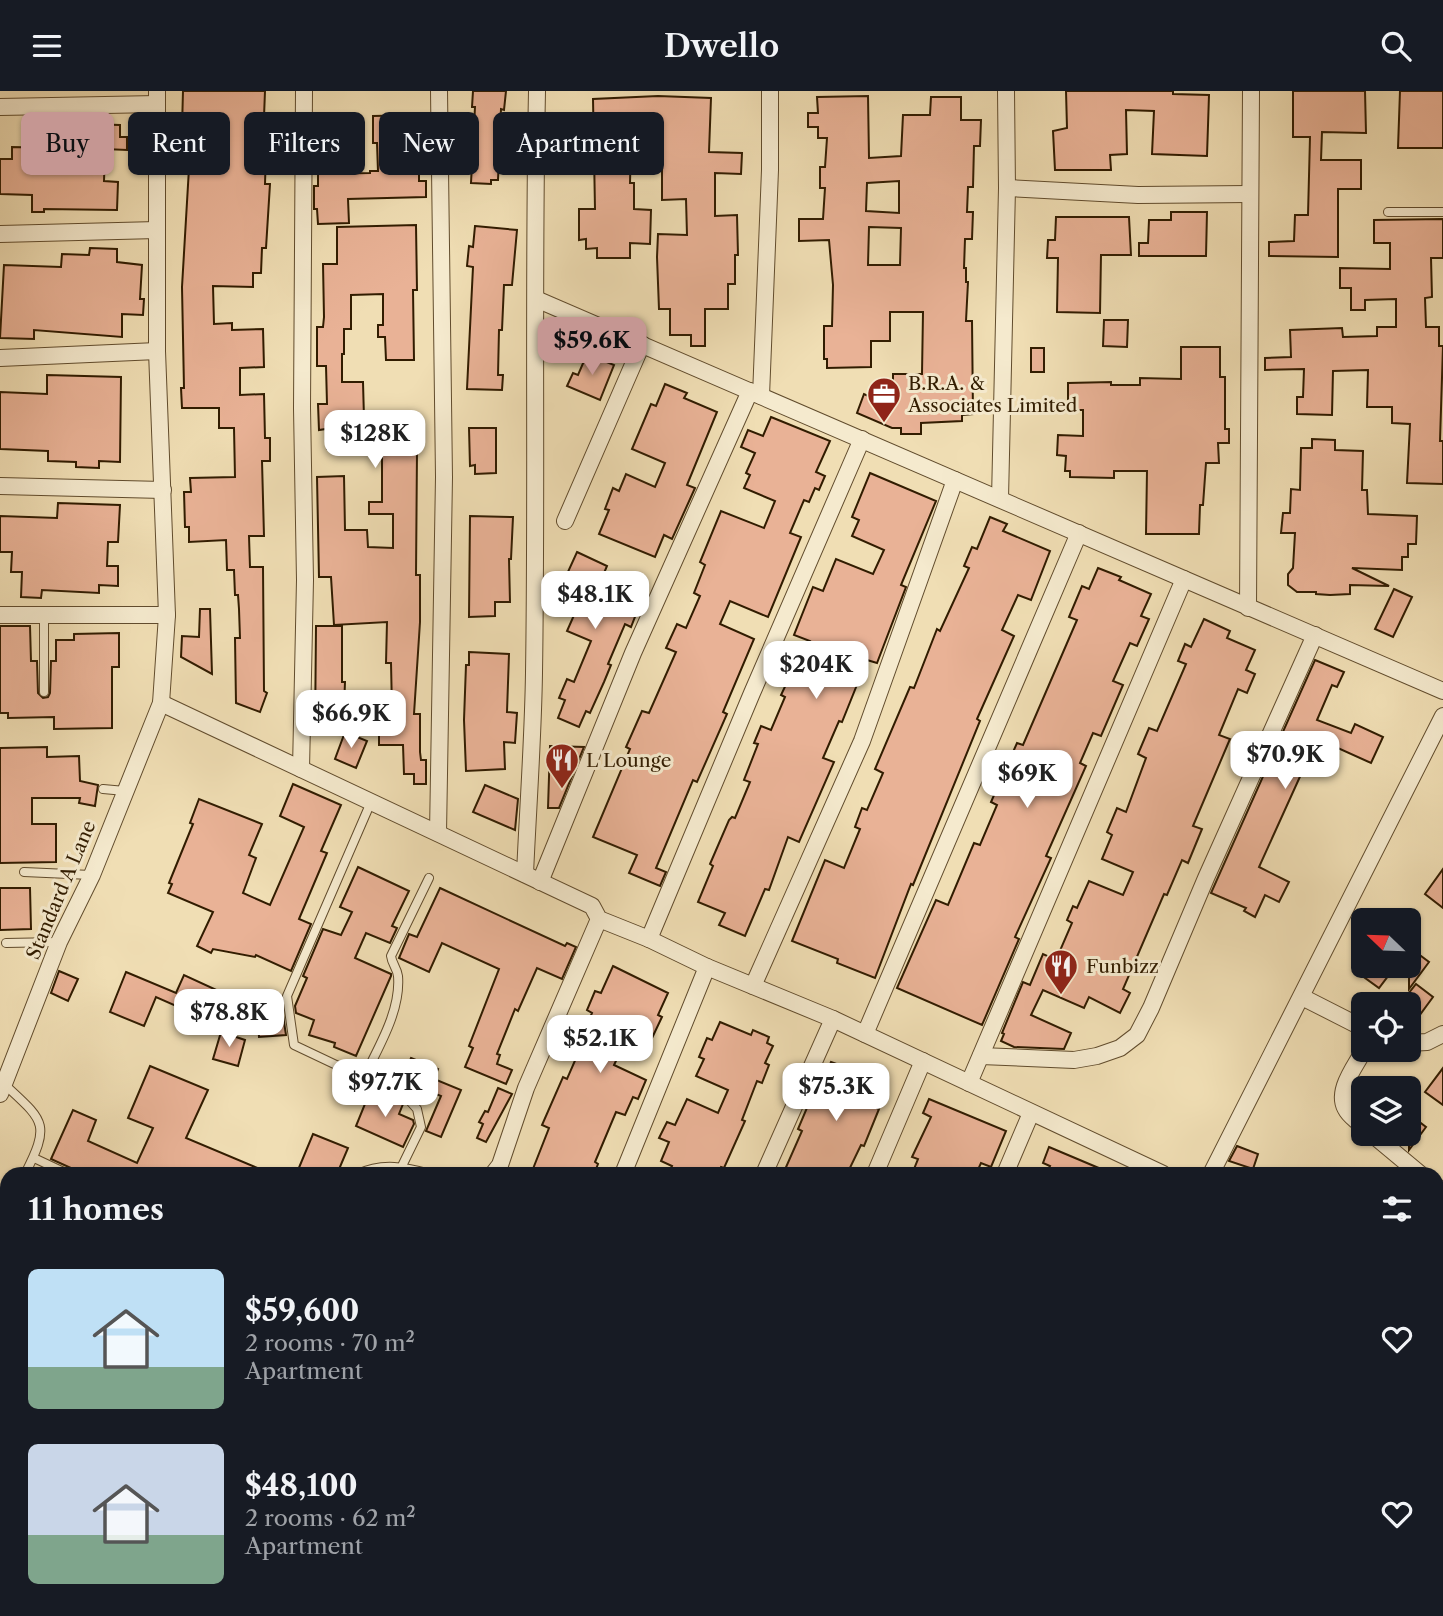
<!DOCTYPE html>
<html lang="en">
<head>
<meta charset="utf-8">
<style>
	:root { --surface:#171b24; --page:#20242c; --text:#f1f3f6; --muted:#9ea1a6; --accent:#c59692 }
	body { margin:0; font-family:"Libre Caslon Text",serif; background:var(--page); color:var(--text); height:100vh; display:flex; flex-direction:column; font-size:26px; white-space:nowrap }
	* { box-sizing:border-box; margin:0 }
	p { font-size:23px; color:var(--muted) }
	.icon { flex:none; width:38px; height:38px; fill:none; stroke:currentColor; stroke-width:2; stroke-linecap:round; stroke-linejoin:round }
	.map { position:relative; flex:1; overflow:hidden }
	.side { position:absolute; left:0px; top:1076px; width:1444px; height:450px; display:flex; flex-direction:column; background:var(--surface); border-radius:21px 21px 0 0; box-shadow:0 2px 5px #0004 }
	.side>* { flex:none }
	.hud { position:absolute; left:21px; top:21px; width:700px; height:63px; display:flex; gap:14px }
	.needle { width:46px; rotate:293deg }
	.controls { position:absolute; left:1351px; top:817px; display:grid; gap:14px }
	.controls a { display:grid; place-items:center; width:70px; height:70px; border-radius:10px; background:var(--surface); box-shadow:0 2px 5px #0004; font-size:35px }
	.price { position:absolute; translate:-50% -60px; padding:0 16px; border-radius:14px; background:#fff; color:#222; font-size:23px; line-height:46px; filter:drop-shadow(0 2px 4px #0008) }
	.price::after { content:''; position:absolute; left:50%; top:42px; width:21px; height:16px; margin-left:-10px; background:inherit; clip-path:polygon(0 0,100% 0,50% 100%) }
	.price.selected { background:var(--accent); color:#111 }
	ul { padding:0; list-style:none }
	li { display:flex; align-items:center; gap:21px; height:175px; padding:0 28px }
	li span { display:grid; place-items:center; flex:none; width:196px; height:140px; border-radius:10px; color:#555 }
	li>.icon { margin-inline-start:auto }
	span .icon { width:84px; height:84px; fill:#fffc; stroke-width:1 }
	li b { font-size:30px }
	h2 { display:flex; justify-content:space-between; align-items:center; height:84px; padding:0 28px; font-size:30px }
	.pill { padding:0 24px; border-radius:10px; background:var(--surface); box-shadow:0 2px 5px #0004; font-size:24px; line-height:63px }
	.pill.selected { background:var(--accent); color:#111 }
	header { display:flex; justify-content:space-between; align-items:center; height:91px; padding:0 28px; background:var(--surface); font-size:32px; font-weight:600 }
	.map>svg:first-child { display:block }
	.building { fill:#e9b296; stroke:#311c00; stroke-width:2; fill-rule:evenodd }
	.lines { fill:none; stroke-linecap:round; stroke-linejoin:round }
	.lane-casing { stroke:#614c2d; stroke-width:10 }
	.street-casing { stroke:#614c2d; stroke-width:18 }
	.lane { stroke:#f5eace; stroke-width:8 }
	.street { stroke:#f5eace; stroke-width:16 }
	.labels { text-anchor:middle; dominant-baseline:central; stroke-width:6; stroke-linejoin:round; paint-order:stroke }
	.poi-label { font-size:19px; fill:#311c00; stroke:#f5eace; text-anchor:start }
	.street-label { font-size:19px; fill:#311c00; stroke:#f5eace }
</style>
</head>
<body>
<header><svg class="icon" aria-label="menu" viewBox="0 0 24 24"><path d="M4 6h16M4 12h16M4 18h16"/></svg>Dwello<svg class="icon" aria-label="search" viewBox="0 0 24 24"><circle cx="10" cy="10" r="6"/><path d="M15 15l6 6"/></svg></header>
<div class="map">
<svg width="1443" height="1525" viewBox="0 0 1443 1525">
	<rect width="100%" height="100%" fill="#f0deb4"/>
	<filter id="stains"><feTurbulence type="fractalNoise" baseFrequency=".00286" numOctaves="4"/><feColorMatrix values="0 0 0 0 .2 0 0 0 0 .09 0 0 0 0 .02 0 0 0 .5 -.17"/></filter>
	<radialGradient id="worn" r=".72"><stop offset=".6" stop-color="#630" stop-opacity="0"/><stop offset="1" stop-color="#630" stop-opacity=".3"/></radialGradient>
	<g class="building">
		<path d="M183,0H265L264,26H267L265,93H270L266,157H262L261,182H253V196L213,195L214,233L232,232V239L263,238L264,276L240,277V304L264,303L265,347H270V370H262L264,445H249L250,476H263L264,600L267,602L260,621L236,612L235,547H240L239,518L238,504H235L234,479H227L226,449L189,451V436H185L184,401H191L190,387L235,386L234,337H219V317H182L181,297H184L182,196L189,77L184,76L185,37H182Z"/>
		<path d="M473,0H506L504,19L501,18L498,89H491V93L471,92L475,16H472Z"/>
		<path d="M1066,0H1173V3L1209,4L1207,65L1152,63L1154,20L1126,19L1127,63L1110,64L1111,79H1055L1053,40L1067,37Z"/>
		<path d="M1293,0H1365L1366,42L1322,41L1321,69H1361V98H1338V166L1269,165V151L1294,150L1295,124H1308L1310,46H1293Z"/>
		<path d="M1400,0H1443V57H1398Z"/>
		<path d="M658,5L711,7L709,61L742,62L741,83L715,82V125L737,124L738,164H735V193H728V218H705V255H691V244H670V218H659L657,166L658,143L687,144L686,108L662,109V51H631L630,92H634V118L651,119L650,153L630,152V167H597V157L586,158V148L579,149V118H595L593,8Z"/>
		<path d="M868,5L869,67L901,65L903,24H930L931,6H961V29H981L980,55H974L973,96H968L967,121H973L972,148H965L964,177H966V191H968L966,230H972L973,323L962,324V330L921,332V343H901V337H892L857,322L864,303L893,316V283H922L923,221H890V250H871V276L827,277V268H824V235H832L833,194L829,149L799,150V128H823L825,97H820V76H825L827,47H818V36H808V22H818L817,6ZM899,90V122L866,120L867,92ZM869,136L901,137L900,174H868Z"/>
		<path d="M420,24V41H416V51H410V79H419V90H426V106L348,108L349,132L318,133L317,118H314V95H318V83L370,82V80H378L377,52H373V25Z"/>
		<path d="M85,33L120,34V46H127V59L105,58L104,90L118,91L117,119L44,118V121H32V104L0,103V68H12V56L61,57L62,34L85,35Z"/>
		<path d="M1171,121H1207L1206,165H1139V152H1148L1149,129H1171Z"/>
		<path d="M1056,126H1129L1131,164H1101L1100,222L1057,221L1058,167H1047L1048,149H1055Z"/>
		<path d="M1443,128V167H1431L1432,206L1425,207L1426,236H1439V255H1443L1440,350H1443V393L1407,392L1410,333L1392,332V316H1367L1368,279L1333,280L1332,324L1297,323V306H1303L1304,278L1265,279V267L1291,266L1290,239L1342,237L1343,246L1377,245V236H1396V208L1365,209V219H1351V197H1340V177L1390,178V152H1374V129Z"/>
		<path d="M416,134L417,199H413L414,269H386L385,246H378V234H383V203L351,204V238H344V263H342V291H363L364,327L419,328V360H417L416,484H420V531L414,623H420V661L421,669H426V693H414V683H404L403,654H379V623H389V618H392L391,572H386L387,531L334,534L331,486H319L317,386L344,385L345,439H367L368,456L393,457V423H369V411H382V359H376V350L346,351V358H327L326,338L319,339L318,313H327L326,275H317V236H323L324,226L323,173H337V136Z"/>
		<path d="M475,135L517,139L512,194H504L502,239H499L498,284H503L502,299L467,298L473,176L467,175L469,155L473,156Z"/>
		<path d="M90,157L117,158V171L142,174L140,208H144L143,224L122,223V246L34,239V248L0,247L4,174L61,176L62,163L89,164Z"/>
		<path d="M1104,229H1128L1127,256L1103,255Z"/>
		<path d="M1181,256H1220V286H1225V338H1229V352H1218L1219,372H1206L1203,414H1200L1199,443H1146L1147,380H1114V387L1070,386V380H1065L1066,365L1057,364L1058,344L1083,345V319H1068V292L1111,291V294H1140V287L1181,288Z"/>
		<rect x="1031" y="257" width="13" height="24"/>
		<path d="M587,263L614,274L600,309L567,295L573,282L578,284Z"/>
		<path d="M47,284L121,286L120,371L99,370V377L76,376V371L48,370V360L0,358V301L47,303Z"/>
		<path d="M665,293L687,302L684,307L717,321L687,394L695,397L672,448L664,444L655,466L599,443L609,419L605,418L613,397L619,400L626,383L655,396L665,372L632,358L651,313L656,315Z"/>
		<path d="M771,326L830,350L816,381L825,385L819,399L815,397L809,411L804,409L790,442L801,446L768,526L730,510L720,533L754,548L723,621L727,623L697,691L693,689L656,777L666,781L660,795L629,782L637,764L593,746L630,658L626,656L642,620L649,622L676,561L666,557L677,533L686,537L700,505L694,502L705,474L700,471L721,420L764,437L775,410L744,397L750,384L746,382L755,362L741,356L748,339L763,345Z"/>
		<path d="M469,337H496V382L475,383V374L470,375Z"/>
		<path d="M1312,348L1335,349V359L1363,360L1362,399H1367L1368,423L1417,425L1416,453H1408V466H1402V479L1352,477L1389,495L1350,494V503L1330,504L1316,503V501H1297L1288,494V483L1293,477L1295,442H1281L1283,422H1290L1291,398L1300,399L1301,357H1312Z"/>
		<path d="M870,382L936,410L901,494L906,496L877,572L867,569L842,631L839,630L823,667L834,671L799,751L788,746L769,799L765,798L745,845L719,834L725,822L698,811L713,775L710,773L729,729L732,726L735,727L750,691L744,689L758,653L754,652L761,635L771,639L785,606L781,604L790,585L795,587L810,550L794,544L813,496L823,500L836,468L873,483L884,459L852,445L859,429L852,426Z"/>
		<path d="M58,412L120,414L118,451H108L107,475H118V495L99,494V502L42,499L41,507L21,506L22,481H11L12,461H0V425L57,427Z"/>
		<path d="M470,425L513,426L511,468H509L510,511H495V525L469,526Z"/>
		<path d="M990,426L1007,433L1003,440L1050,460L1031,509L1018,504L1002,539L1014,545L977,628L980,630L913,794L911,793L875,887L837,872L838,868L792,850L825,769L844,777L860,738L855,736L862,717L867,719L883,682L875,678L910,596L914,597L937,538L940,540L969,477L964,475L972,456L977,458Z"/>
		<path d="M577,461L607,475L604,482L641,498L633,516L638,518L631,536L625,533L608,573L611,574L604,591L590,622L586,620L579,636L558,627L565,609L559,607L567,588L574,591L591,550L567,540L583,504L562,494Z"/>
		<path d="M1098,477L1121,486L1119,489L1151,503L1141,525L1149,528L1137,555L1130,552L1113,590L1123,594L1101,645L1093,642L1080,672L1086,675L1046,765L1051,767L1015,846L1019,848L982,934L897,897L936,809L948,814L974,752L980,754L997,714L991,711L1017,652L1023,654L1077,529L1069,526L1082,495L1089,498Z"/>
		<path d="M1394,498L1412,506L1393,546L1375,538Z"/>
		<path d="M200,518H210L212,583L181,566L182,545L199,546Z"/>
		<path d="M1204,528L1230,540L1227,547L1255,559L1246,579L1255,583L1247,602L1238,598L1219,644L1230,648L1193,735L1202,738L1188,772L1182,769L1167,804L1164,803L1123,898L1130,902L1120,922L1089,906L1084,917L1043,899L1031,924L1071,942L1064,958L1014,956L1001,950L1004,943L1002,942L1023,891L1030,894L1043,863L1056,869L1072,832L1067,829L1073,815L1077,817L1089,790L1123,804L1133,781L1102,768L1112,744L1107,741L1117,717L1126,721L1146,667L1138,663L1149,637L1157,640L1186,573L1178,570L1185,553L1191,556Z"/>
		<path d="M0,535H30L31,570H37L38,602L43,607L48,606L50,602L51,570H56V549H74V543L119,542V576H112V637L54,638V626L8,627V622H0Z"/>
		<path d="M316,535H342V591H345L343,644L315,643Z"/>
		<path d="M469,561L509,563L507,621L517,622L515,652L504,651L505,678L466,680L464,629L466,574H469Z"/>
		<path d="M1315,569L1344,581L1337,596L1332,594L1317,629L1351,642L1355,633L1383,646L1371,672L1338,657L1336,661L1310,650L1298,677L1303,679L1259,776L1289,791L1279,811L1265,804L1255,826L1244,820L1246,817L1211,802Z"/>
		<path d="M345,641L367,650L356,677L335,668Z"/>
		<path d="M550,655L584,656L559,717H548Z"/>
		<path d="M47,656V666L79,665L80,690L98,694L95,715L79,712L80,707H32V733H56V771L0,772V657Z"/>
		<path d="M293,693L341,714L321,760L327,762L299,828L311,833L291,880L256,864L255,866L213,858L211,862L197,855L213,821L168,802L172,793L169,792L193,733L190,732L199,708L262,733L249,764L256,767L243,802L270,814L304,736L280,725Z"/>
		<path d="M485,694L518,708L515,739L473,721Z"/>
		<path d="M358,776L409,800L392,835L397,837L390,852L366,842L355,867L391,883V885L356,965L334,956L335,952L309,944L314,929L296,922L295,915L307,887L303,885L323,838L341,844L352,821L340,816Z"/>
		<path d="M1443,778V817L1425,803Z"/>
		<path d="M0,797H30L31,838L0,839Z"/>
		<path d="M440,797L565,855L567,852L576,856L562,888L537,877L518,920L515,918L497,963L500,964L497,973L512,979L506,993L465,976L473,957L469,955L499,878L442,852L429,881L399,867L409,843L417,846Z"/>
		<path d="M1409,856L1429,871L1409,898V886L1395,876L1379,897L1361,884L1368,875H1409Z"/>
		<path d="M613,875L668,902L658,924L662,926L652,947L648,946L642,961L624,953L614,974L646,989L638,1008L633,1006L625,1024L616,1021L595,1071L598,1073L594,1083H531L549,1037L542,1034L563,986L567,988L584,949L581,948L592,922L587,919L595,900L601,902Z"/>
		<path d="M59,880L78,888L68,910L51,902Z"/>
		<path d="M126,881L176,902L184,884L236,908L224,936L156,906L144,935L110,921Z"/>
		<path d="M1416,893L1433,906L1419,925L1409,918V914L1401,912Z"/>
		<path d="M282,918L286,944L259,946L258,920Z"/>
		<path d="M720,931L751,944L753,939L769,946L767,952L773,955L765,972L769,974L762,992L757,990L742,1029L745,1030L724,1077L721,1076L717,1083H668L672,1075L661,1070L669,1051L659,1047L667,1031L675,1034L687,1008L718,1022L728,999L696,985L704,968L699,966L707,947L712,949Z"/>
		<path d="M221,941L245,949L238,975L213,968Z"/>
		<path d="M411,967L438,978L434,988L461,999L441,1046L426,1040L441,1005L402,989Z"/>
		<path d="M831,971L886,991L876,1017L879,1018L864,1055L861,1054L847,1083H783L802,1040L798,1038L817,993L821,995Z"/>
		<path d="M150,975L208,999L186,1047L272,1083H74L71,1077L51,1068L73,1019L96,1029L88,1050L137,1072L153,1037L128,1027Z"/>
		<path d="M1443,977V1014L1425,1001Z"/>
		<path d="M498,997L512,1003L486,1051L477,1047L483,1033L479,1031L485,1020L488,1021Z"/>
		<path d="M371,998L403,1013L399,1023L413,1029L414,1033L403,1056L356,1035Z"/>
		<path d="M929,1008L1006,1040L991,1076L981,1072L976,1083H912L918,1068L912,1066L931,1026L923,1022Z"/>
		<path d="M1409,1023L1426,1036L1409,1059Z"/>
		<path d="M313,1043L348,1057L337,1083H307L298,1079Z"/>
		<path d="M1237,1055L1258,1063L1253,1078L1229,1070Z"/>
		<path d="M1049,1056L1113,1083H1046L1050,1075L1043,1072Z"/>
	</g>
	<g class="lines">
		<g class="lane-casing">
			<g id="lane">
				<path d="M1388,121H1443"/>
				<path d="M44,601V524"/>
				<path d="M103,698L125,700"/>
				<path d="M371,711L287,905L294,954L408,1008L417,1018L421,1036L402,1075"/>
				<path d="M24,781L91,784"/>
				<path d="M6,852L59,851"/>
				<path d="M363,988C378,957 401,920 398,885C397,877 392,873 391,865L429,787"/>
				<path d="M4,993C44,1030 51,1032 25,1083"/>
				<path d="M34,1067L68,1083"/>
				<path d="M358,1083C382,1071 406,1076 431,1083"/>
				<path d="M0,1134L7,1120"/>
			</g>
		</g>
		<g class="street-casing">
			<g id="street">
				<path d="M0,16L157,13"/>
				<path d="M1007,97L1138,104L1250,103"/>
				<path d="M0,143L157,139"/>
				<path d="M536,208L1443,600"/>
				<path d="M0,267L157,260"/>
				<path d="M761,305L770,79V0"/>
				<path d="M0,395L163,399"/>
				<path d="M1000,408L1007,97L1006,0"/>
				<path d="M565,430L642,253"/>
				<path d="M1248,517L1251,0"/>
				<path d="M0,524H167"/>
				<path d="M161,612L592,815L599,828L649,848L707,876L833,928L1163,1083"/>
				<path d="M301,678L305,489L302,317L304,0"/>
				<path d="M438,742L444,386L439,0"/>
				<path d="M525,783C528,716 533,649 534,582C537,388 533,194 537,0"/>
				<path d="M540,791L633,562L750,300"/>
				<path d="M649,848L752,602L862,348"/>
				<path d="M753,895L862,650L955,389"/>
				<path d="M1302,906L1363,937"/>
				<path d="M865,943L1079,442"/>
				<path d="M1409,952L1427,951L1443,943"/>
				<path d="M981,965L1074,969L1097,965L1120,957L1137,944L1151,917L1206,787L1315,544"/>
				<path d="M969,992L1184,488"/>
				<path d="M0,1003L59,851L92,784L161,612L167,524L157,260V0"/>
				<path d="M1363,1035C1358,1031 1351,1026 1347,1020C1334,1001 1355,976 1364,959"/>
				<path d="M1372,1043L1420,1083"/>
				<path d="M493,1083L500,1074L526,997L599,828"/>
				<path d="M623,1083L707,876"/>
				<path d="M764,1083L833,928"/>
				<path d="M875,1083L923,970"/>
				<path d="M1005,1083L1031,1022"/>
				<path d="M1211,1083L1443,625"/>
				<path d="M1437,1096L1443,1101"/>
				<path d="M0,1204L7,1207"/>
				<path d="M0,1420L7,1417"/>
				<path d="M1437,1426L1443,1431"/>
				<path d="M141,1519L145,1525"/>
				<path d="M348,1519L352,1525"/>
				<path d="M548,1519L551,1525"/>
				<path d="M1245,1519L1253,1525"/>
				<path d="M738,1525L747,1519"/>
				<path d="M1011,1525L1014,1519"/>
				<path d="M1323,1525L1327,1519"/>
			</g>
		</g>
		<use href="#lane" class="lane"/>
		<use href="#street" class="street"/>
	</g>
	<defs>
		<g id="office-pin" transform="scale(1.75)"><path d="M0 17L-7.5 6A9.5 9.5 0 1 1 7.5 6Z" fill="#8f2418" stroke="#f5eace"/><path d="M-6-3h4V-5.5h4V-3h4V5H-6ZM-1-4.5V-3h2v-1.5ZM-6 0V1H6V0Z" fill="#fff"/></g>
		<g id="restaurant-pin" transform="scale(1.75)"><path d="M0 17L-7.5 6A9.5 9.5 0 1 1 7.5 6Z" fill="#8f2418" stroke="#f5eace"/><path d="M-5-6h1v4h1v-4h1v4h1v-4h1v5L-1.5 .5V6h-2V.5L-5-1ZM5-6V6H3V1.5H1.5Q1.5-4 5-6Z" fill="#fff"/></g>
	</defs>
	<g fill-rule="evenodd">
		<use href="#office-pin" x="884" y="303"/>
		<use href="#restaurant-pin" x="562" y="669"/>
		<use href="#restaurant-pin" x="1061" y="875"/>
	</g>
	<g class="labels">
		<g class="poi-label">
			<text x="908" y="292">B.R.A. &amp;<tspan x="908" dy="22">Associates Limited</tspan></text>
			<text x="586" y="669">L Lounge</text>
			<text x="1086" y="875">Funbizz</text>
		</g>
		<g class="street-label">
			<text transform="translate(61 799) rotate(-67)">Standard A Lane</text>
		</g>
	</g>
	<rect width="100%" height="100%" filter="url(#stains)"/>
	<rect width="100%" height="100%" fill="url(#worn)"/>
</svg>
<div class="controls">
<a><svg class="needle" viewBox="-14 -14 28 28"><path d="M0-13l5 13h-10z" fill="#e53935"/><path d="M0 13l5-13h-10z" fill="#9ea1a6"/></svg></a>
<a><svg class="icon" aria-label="locate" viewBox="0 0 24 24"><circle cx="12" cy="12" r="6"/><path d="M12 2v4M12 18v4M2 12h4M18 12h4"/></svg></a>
<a><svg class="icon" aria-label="layers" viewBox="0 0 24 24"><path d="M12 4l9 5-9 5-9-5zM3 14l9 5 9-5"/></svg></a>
</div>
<b class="price selected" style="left:592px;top:286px">$59.6K</b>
<b class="price" style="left:375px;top:379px">$128K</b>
<b class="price" style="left:595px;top:540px">$48.1K</b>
<b class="price" style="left:816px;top:610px">$204K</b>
<b class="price" style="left:351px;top:659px">$66.9K</b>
<b class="price" style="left:1285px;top:700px">$70.9K</b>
<b class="price" style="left:1027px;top:719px">$69K</b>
<b class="price" style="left:229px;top:958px">$78.8K</b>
<b class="price" style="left:600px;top:984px">$52.1K</b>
<b class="price" style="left:385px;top:1028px">$97.7K</b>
<b class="price" style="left:836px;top:1032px">$75.3K</b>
<div class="hud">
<a class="pill selected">Buy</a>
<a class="pill">Rent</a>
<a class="pill">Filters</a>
<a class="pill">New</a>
<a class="pill">Apartment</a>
</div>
<section class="side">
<h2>11 homes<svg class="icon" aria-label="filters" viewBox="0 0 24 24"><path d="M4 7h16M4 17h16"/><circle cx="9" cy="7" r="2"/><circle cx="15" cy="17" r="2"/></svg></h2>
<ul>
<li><span style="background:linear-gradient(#bfe0f5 70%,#7fa58c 0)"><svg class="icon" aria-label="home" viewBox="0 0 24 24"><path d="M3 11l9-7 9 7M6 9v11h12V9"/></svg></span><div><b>$59,600</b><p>2 rooms · 70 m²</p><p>Apartment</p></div><svg class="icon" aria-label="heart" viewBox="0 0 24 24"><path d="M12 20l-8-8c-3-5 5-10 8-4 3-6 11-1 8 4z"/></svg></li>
<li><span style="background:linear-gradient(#c9d6e8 65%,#7fa58c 0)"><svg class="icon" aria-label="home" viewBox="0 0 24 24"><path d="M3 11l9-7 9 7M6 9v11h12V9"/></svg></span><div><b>$48,100</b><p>2 rooms · 62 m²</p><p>Apartment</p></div><svg class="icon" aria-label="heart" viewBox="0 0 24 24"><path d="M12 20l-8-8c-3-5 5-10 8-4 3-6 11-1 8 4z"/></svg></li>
</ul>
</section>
</div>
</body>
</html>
